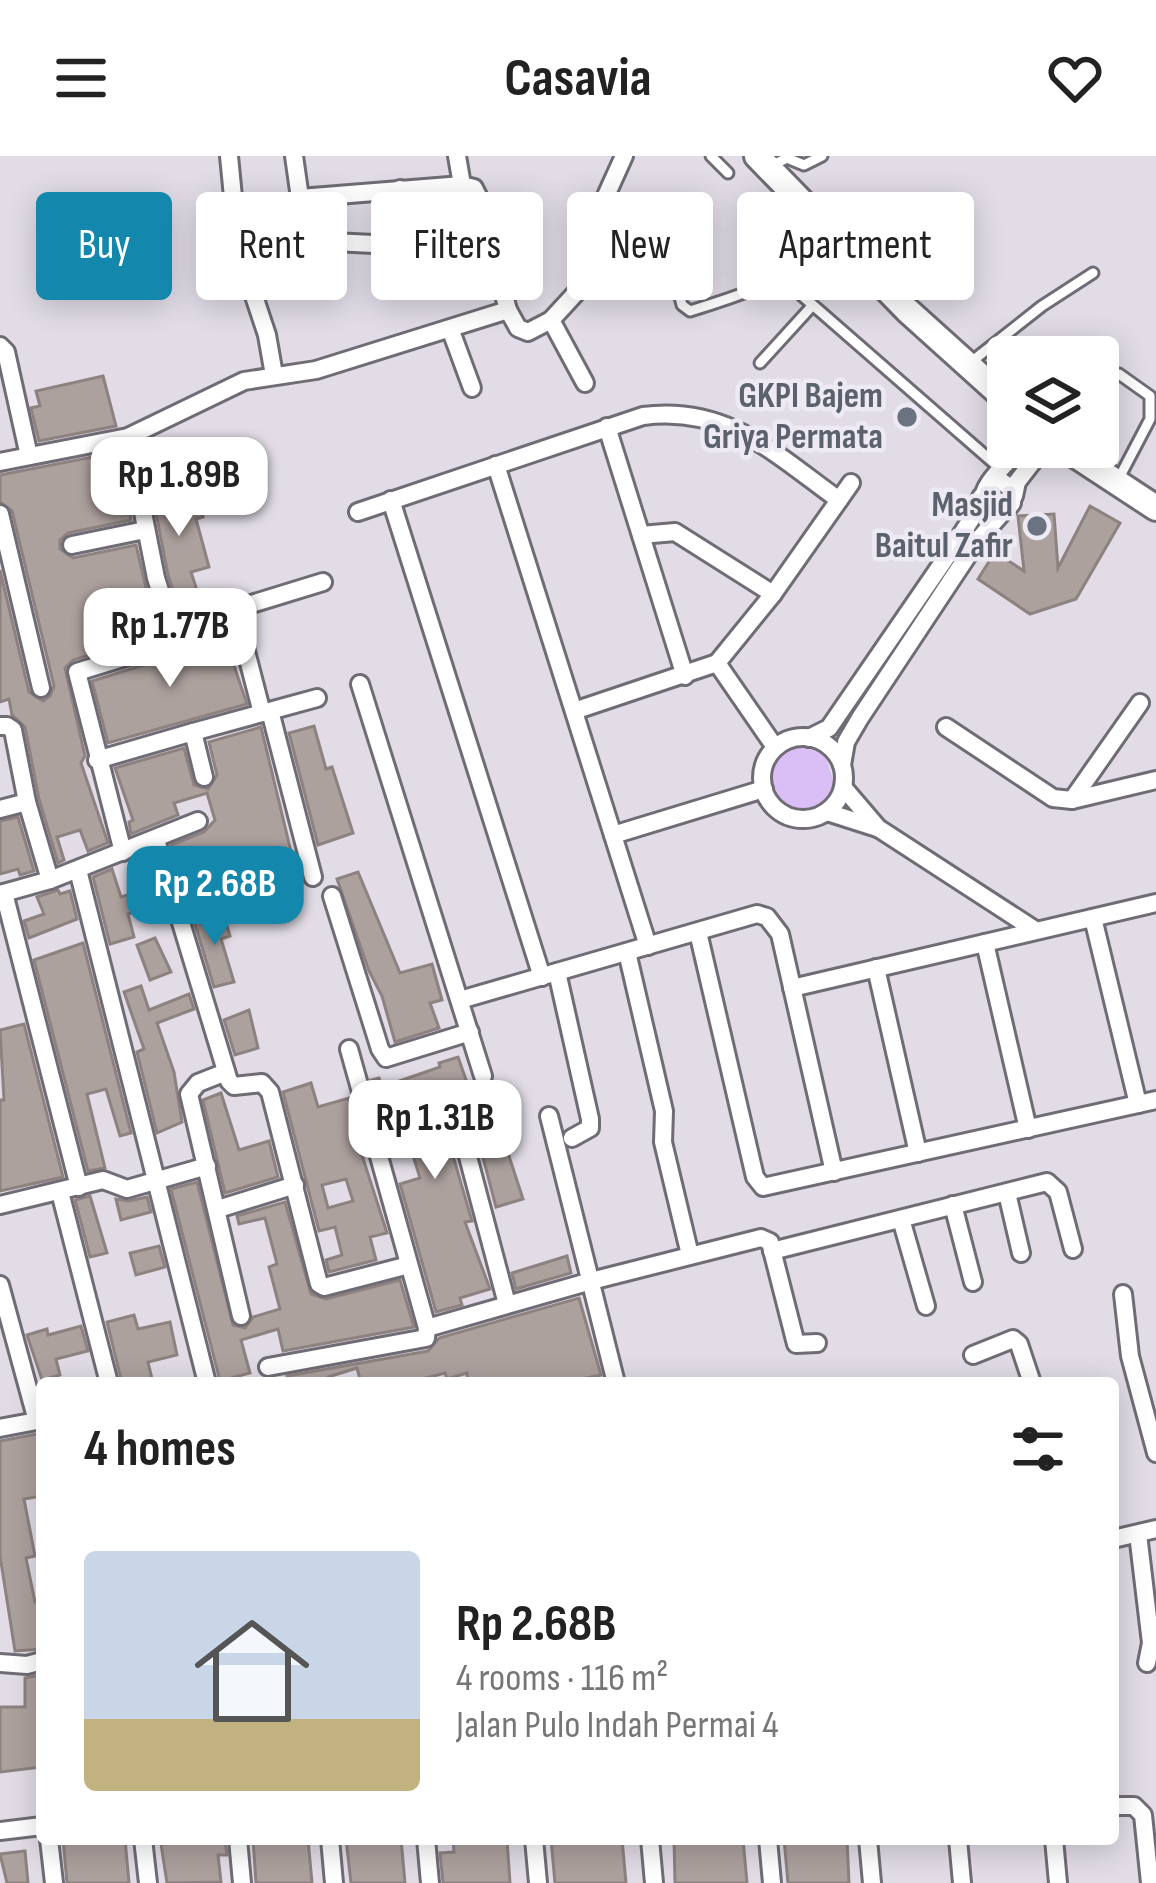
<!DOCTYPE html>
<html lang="en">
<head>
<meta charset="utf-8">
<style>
	:root { --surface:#fff; --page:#f2f2f2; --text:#222; --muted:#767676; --line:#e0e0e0; --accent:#1487ac }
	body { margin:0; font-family:"Sofia Sans Condensed",sans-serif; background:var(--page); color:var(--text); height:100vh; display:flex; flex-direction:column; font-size:45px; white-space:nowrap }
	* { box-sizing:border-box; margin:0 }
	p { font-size:39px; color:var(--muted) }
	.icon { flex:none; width:66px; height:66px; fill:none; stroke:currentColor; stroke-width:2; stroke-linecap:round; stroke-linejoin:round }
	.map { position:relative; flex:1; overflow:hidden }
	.sheet { position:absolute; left:36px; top:1221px; width:1083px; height:468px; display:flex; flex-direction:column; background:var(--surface); border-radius:12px; box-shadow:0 6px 30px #0003 }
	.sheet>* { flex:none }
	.banner { position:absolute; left:36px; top:36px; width:1086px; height:108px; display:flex; gap:24px }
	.controls { position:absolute; left:987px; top:180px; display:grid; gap:24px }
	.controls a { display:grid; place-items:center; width:132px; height:132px; border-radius:12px; background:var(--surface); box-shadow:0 6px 30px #0003; font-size:60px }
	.price { position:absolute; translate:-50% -102px; padding:0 27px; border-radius:24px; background:#fff; color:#222; font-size:39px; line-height:78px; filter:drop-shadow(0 3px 6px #0008) }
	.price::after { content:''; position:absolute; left:50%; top:72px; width:36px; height:27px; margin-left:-18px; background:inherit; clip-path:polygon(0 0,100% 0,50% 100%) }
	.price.on { background:var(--accent); color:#fff }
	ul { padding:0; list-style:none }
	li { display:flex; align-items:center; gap:36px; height:300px; padding:0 48px }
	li+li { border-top:3px solid var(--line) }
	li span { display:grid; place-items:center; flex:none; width:336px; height:240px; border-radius:12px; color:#555 }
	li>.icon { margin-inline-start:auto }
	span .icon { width:144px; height:144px; fill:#fffc; stroke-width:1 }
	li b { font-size:51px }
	h2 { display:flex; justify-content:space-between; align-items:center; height:144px; padding:0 48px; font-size:51px }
	.pill { padding:0 42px; border-radius:12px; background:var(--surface); box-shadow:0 6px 30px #0003; font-size:42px; line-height:108px }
	.pill.on { background:var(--accent); color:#fff }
	header { display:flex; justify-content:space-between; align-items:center; height:156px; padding:0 48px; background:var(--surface); font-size:54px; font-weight:700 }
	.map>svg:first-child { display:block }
	.green { fill:#dabff6 }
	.building { fill:#ada19e; stroke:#8d8280; stroke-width:3; fill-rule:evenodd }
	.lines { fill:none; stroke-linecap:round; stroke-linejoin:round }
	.lane-casing { stroke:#706c75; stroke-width:15 }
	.street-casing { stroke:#706c75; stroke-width:22 }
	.secondary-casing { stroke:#706c75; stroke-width:30 }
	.lane { stroke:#fff; stroke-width:9 }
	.street { stroke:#fff; stroke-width:16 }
	.secondary { stroke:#fff; stroke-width:24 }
	.worship-dot { fill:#6b7280; stroke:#eeeaf4; stroke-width:4.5 }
	.labels { text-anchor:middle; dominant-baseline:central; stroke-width:9; stroke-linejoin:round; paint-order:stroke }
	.worship-label { font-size:36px; font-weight:bold; fill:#5b616d; stroke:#eeeaf4; text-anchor:end }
</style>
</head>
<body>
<header><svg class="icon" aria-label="menu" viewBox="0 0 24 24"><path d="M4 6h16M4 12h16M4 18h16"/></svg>Casavia<svg class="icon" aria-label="heart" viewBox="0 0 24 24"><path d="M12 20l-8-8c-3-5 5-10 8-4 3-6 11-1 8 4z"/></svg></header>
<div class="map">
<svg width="1156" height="1727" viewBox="0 0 1156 1727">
	<rect width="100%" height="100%" fill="#e1dce6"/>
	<path class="green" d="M796,588L825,599L835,630L815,656L781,658L763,636L768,603Z"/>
	<g class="building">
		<path d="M103,220L116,270L39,285L31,252L40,250L36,235Z"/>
		<path d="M118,296L131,364L68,377L60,384V393L73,402L136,389L147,436L105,449L98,464L102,471L113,473L155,460L160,477L73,504L65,512L85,600L81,607L108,687L88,695L80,674L57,681L64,704L58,707L39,643L25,571L12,559L9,543L0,546V414L29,536L43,545L50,540L54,530L12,355L0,346V319Z"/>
		<path d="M153,302L172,345L196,338L203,361L196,363L209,411L191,416L202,450L180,456L168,419L146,305Z"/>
		<path d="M1090,350L1120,367L1076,443L1030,458L978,423L995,396L1024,415L1018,360L1054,358L1058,412Z"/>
		<path d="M197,478L200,488L229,480L232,494L229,495L247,548L108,587L92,525L173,500L184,491L187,481Z"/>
		<path d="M314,570L326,613L332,611L353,677L318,689L289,577Z"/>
		<path d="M261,571L299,729L276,735L267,702L218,716L213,696L177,708L171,689L204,676L215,664L207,637L174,647L178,659L131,678L129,666L133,664L115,612L184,592L194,629L208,633L217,619L209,586Z"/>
		<path d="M18,661L34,715L20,719L18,713L0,718V665Z"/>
		<path d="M112,713L121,741L157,730L162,747L128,758L134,781L110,788L93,721Z"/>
		<path d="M358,716L400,817L432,808L442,844L430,847L439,872L395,886L382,840L369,815L337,723Z"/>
		<path d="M58,734L60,738L70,735L77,763L29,782L24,765L44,758L37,741Z"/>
		<path d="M223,757L230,780L221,783L234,826L214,831L194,765Z"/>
		<path d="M155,782L171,816L150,824L137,789Z"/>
		<path d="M83,787L131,977L120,980L106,933L87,938L105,1012L88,1015L34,804Z"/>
		<path d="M141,830L149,854L189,838L194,853L157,867L174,916L182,966L157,977L137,896L144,893L124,836Z"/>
		<path d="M249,854L258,892L235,899L224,864Z"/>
		<path d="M24,868L63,1021L0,1035V944H4L0,874Z"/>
		<path d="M458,901L470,935L437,945L472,1065L465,1066L490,1133L460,1142L462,1149L436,1156L400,1028L420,1022L408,983L394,989L371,924L379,922L382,931L440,911L439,907Z"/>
		<path d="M311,927L318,951L349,942L363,992L360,993L387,1077L370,1081L376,1104L329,1116L326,1104L342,1099L335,1071L319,1075L283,936ZM346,1023L353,1045L328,1052L322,1029Z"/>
		<path d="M221,937L239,994L269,985L278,1021L225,1037L203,944Z"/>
		<path d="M496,938L512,993L507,994L523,1043L496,1051L469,948Z"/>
		<path d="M197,1026L233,1169L245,1172L253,1161L280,1153L269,1111L277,1108L265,1062L239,1068L237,1060L285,1046L311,1138L326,1143L400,1124L414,1171L283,1195L278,1173L241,1184L250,1217L220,1225L171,1033Z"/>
		<path d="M90,1040L107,1097L90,1101L75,1044Z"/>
		<path d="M147,1041L151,1056L121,1064L116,1043L129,1045Z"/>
		<path d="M159,1090L165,1111L136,1119L130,1097Z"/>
		<path d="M567,1100L571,1117L516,1133L512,1117Z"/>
		<path d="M579,1142L601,1219L562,1227H468L467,1217L447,1223L445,1217L407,1227H361L357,1212L328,1221L330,1227H289L287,1220L428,1195L439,1182Z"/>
		<path d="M134,1159L138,1173L170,1166L177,1199L148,1206L153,1227H122L107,1166Z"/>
		<path d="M81,1170L88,1195L56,1203L60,1219L42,1224L27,1179L47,1173L48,1179Z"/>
		<path d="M42,1277V1340L24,1343L35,1400L26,1402L35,1446L42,1445V1493L15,1495L0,1400V1285Z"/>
		<path d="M40,1519L42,1611L0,1616V1551H25V1522Z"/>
		<path d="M63,1683H125L129,1727H67Z"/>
		<path d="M253,1683H308L312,1727H256Z"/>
		<path d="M346,1683H401L405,1727H351Z"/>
		<path d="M453,1683H507L510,1727H443L440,1697L454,1696Z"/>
		<path d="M551,1683H622L626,1727H555Z"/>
		<path d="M674,1683H743L747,1727H675Z"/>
		<path d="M784,1683H847L849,1727H788Z"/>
		<path d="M225,1684L227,1699H218L221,1726L167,1727L161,1688Z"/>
		<path d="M25,1695L28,1727H7L0,1698Z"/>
	</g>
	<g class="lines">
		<g class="lane-casing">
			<g id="lane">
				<path d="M711,0L728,17"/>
				<path d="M773,9L787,2L804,9L822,0"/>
				<path d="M680,58L665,70L664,79L682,149L690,155C733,142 807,118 836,84"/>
				<path d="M791,130L1003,315"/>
				<path d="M971,206L1042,150L1093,117"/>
				<path d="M760,207L812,150"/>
				<path d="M1098,232L1106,223L1119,218L1150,240V263L1118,324"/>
			</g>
		</g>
		<g class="street-casing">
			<g id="street">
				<path d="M229,0L238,92L267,179L274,219"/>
				<path d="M294,0L300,42L462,29"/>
				<path d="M457,0L462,29L474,32L482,48"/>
				<path d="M400,33L409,92"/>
				<path d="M333,86L434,91L489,83L508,154L518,172L528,176L551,164L609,101L614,78L605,42L624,0"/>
				<path d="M551,164L585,227"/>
				<path d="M451,175L472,232"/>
				<path d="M0,190L6,196L29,300"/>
				<path d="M607,271L685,520"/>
				<path d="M0,306L128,281L244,225L316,214L508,154"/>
				<path d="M496,309L648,790"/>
				<path d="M993,324L1001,325L1012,333V347C1004,359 992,359 983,348C980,327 1008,308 1021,291"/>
				<path d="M1014,340L1017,326L1044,291"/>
				<path d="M391,344L542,821"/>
				<path d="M358,356L643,260C727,249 775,298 839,344"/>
				<path d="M0,358L41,532"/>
				<path d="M641,379L675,376L773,438"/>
				<path d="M72,389L145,374"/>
				<path d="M235,453L262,557"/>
				<path d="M110,461L163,444"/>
				<path d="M173,472L323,426"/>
				<path d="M360,528L483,920"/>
				<path d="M270,555L313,721"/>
				<path d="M574,555L717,507"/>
				<path d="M0,570H7L13,574L27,646L50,724"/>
				<path d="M946,571L1053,642L1072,644L1156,624"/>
				<circle cx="803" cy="622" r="41"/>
				<path d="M809,582L829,572L954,390L977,354L981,341"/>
				<path d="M775,591L717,507L773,438L851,327"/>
				<path d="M97,604L193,576"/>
				<path d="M842,609L846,586L860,562L978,384L1003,356"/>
				<path d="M204,621L193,576L317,542"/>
				<path d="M843,631L878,672L1035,774"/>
				<path d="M1072,644L1140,547"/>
				<path d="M0,653L27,646"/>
				<path d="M827,656L877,672"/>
				<path d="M613,679L764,633"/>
				<path d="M156,684L229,925L234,930L262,927L270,936L319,1128L324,1131L409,1109"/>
				<path d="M123,696L77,516L168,488L175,482L156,422L128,281"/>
				<path d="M78,714L207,1227"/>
				<path d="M4,737L79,1031"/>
				<path d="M0,738L50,724L198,665"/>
				<path d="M332,740L380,893L386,902L470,876"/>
				<path d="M1093,762L1138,948"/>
				<path d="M698,776L755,1021L763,1031L1156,944"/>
				<path d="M985,787L1028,973"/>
				<path d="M627,796L664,955L663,986L690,1099"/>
				<path d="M876,812L918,997"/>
				<path d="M557,816L590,963V972L572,982"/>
				<path d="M792,832L1156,747"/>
				<path d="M460,844L757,758L767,761L780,778L834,1016"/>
				<path d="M349,893L427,1172"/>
				<path d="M226,916L198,927L189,938L241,1160"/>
				<path d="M457,959L507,1148"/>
				<path d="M549,960L616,1227"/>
				<path d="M60,1036L109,1227"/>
				<path d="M1007,1037L1021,1097"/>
				<path d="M0,1049L103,1024L127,1033L207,1010"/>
				<path d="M953,1049L973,1126"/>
				<path d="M218,1053L295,1029"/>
				<path d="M901,1063L926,1150"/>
				<path d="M772,1095L1047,1026L1058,1036L1073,1093"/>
				<path d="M0,1129L37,1265"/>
				<path d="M1123,1138L1130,1200L1156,1297"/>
				<path d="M973,1199L1013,1183L1019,1188L1032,1227"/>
				<path d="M268,1211L426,1182L427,1172L591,1125L761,1082L770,1086L796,1188L817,1187"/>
				<path d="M0,1272L42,1264"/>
				<path d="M1138,1378L1151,1487L1147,1507"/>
				<path d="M1113,1383L1156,1373"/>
				<path d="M0,1507L27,1509L42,1505"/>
				<path d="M1113,1650H1134L1143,1659L1150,1727"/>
				<path d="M0,1675L42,1670"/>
				<path d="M49,1683L54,1727"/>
				<path d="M143,1683L148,1727"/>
				<path d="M238,1683L242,1727"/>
				<path d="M330,1683L334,1727"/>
				<path d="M426,1683L430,1727"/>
				<path d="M534,1683L538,1727"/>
				<path d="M650,1683L654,1727"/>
				<path d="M768,1683L772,1727"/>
				<path d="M868,1683L872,1727"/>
				<path d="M958,1683L962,1727"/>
				<path d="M1054,1683L1058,1727"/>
			</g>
		</g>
		<g class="secondary-casing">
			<g id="secondary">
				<path d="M757,0L907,154L1008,245"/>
				<path d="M1063,291L1156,352"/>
			</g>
		</g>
		<use href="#lane" class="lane"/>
		<use href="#street" class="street"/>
		<use href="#secondary" class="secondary"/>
	</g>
	<g class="worship-dot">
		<circle cx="907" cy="261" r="12"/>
		<circle cx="1037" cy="370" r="12"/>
	</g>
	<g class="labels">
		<g class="worship-label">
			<text x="883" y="240">GKPI Bajem<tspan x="883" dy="41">Griya Permata</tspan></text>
			<text x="1013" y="349">Masjid<tspan x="1013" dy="41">Baitul Zafir</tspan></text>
		</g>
	</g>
</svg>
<div class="controls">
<a><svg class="icon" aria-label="layers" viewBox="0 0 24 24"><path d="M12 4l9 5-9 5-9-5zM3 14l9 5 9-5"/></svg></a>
</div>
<b class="price" style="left:179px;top:383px">Rp 1.89B</b>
<b class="price" style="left:170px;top:534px">Rp 1.77B</b>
<b class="price on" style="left:215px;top:792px">Rp 2.68B</b>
<b class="price" style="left:435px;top:1026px">Rp 1.31B</b>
<div class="banner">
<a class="pill on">Buy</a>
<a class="pill">Rent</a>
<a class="pill">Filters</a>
<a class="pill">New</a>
<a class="pill">Apartment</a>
</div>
<section class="sheet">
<h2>4 homes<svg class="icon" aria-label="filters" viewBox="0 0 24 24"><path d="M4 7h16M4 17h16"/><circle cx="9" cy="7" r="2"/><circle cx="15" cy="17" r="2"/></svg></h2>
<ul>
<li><span style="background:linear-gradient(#c9d6e8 70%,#c2b280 0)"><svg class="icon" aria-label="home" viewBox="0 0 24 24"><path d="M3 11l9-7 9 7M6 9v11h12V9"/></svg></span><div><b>Rp 2.68B</b><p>4 rooms · 116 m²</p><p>Jalan Pulo Indah Permai 4</p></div></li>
</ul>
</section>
</div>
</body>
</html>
